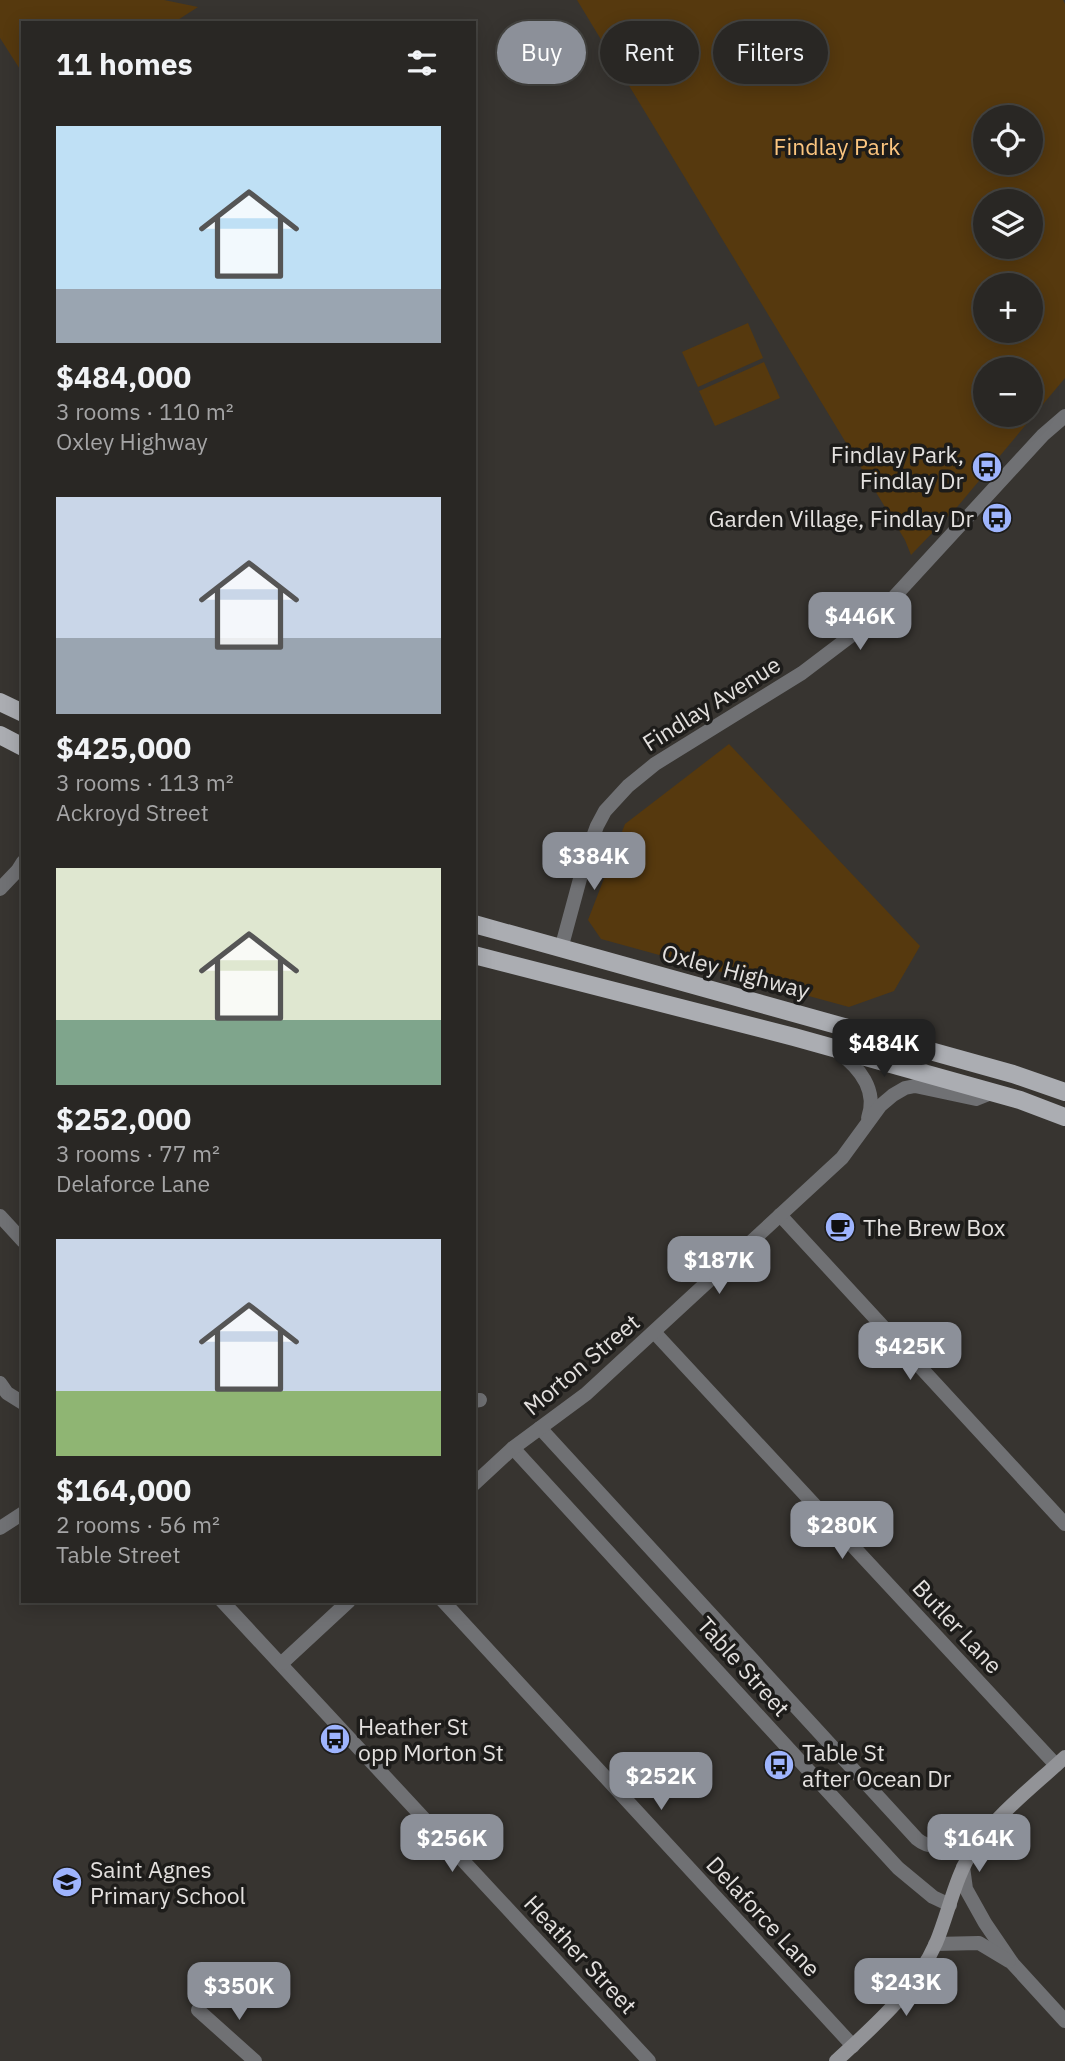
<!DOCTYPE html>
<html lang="en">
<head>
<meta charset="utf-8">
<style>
	:root { --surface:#292724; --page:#312f2c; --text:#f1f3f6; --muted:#a5a5a6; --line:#454441; --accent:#8c9099 }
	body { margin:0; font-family:"IBM Plex Sans",sans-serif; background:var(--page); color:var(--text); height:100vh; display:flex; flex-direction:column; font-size:26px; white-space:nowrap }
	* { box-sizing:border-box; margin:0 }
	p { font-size:23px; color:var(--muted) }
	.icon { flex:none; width:38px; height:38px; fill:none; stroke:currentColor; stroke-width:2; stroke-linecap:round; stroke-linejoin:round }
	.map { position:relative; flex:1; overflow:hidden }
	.drawer { position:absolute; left:21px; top:21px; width:455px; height:1582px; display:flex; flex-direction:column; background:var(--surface); border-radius:0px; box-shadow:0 4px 18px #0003,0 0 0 2px var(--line) }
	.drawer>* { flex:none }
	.banner { position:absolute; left:497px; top:21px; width:462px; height:63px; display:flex; gap:14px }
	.tools { position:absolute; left:973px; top:105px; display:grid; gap:14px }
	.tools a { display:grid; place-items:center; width:70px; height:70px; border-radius:50%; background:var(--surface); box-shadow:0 4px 18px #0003,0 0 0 2px var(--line); font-size:35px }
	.price { position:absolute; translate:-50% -60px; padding:0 16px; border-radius:14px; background:var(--accent); color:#fff; font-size:23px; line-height:46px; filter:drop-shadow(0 2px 4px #0008) }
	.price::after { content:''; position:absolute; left:50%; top:42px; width:21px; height:16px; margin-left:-10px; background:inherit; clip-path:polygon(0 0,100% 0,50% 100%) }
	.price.selected { background:#222; color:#fff }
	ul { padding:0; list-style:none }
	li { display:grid; align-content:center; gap:14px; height:371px; padding:0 35px }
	li span { display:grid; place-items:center; height:217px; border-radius:0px; color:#555 }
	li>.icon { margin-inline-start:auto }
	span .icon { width:126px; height:126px; fill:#fffc; stroke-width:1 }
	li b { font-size:30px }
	h2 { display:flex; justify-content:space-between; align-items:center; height:84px; padding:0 35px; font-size:30px }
	.tag { padding:0 24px; border-radius:32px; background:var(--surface); box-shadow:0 4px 18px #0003,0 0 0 2px var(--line); font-size:24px; line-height:63px }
	.tag.selected { background:var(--accent); color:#fff }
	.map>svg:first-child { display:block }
	.green { fill:#56390e; fill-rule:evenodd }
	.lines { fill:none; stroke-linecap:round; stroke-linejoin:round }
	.street { stroke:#707174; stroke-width:14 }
	.secondary { stroke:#929397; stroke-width:14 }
	.primary { stroke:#abadb2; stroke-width:18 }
	.labels { text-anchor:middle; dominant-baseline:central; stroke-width:7; stroke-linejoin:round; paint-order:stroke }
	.park-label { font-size:23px; fill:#fbc57f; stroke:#1d1c1a }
	.poi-label { font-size:23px; fill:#e3e0de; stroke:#1d1c1a; text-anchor:start }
	.street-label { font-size:23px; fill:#e3e0de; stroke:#1d1c1a }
</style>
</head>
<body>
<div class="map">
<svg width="1065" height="2061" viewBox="0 0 1065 2061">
	<rect width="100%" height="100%" fill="#373430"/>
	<g class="green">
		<path d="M0,0H164L198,7L173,23H23V74L0,38Z"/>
		<path d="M577,0H1063L1065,4V378L958,506L911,555L905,540ZM985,117H1031V163H985ZM1031,201V247H985V201ZM985,285H1031V331H985ZM1031,369V415H985V369Z"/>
		<path d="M748,323L763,358L698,387L682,352Z"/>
		<path d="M764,362L780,398L715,426L699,391Z"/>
		<path d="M729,744L920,946L894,991L849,1007L601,939L588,920L625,824Z"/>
	</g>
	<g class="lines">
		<g class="street">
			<path d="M0,889L18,870L23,862"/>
			<path d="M561,949L587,853L597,826L605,811L628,786L655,764L802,673L860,629L895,596L1043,435L1065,416"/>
			<path d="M837,1051C859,1067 878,1090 868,1118"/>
			<path d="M780,1215L1065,1524"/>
			<path d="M0,1216L23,1241"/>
			<path d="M654,1332L1056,1765"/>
			<path d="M0,1383L7,1393L23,1403"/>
			<path d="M474,1401L480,1400"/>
			<path d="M540,1428L917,1839C937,1856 965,1841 986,1832"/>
			<path d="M513,1448L898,1868L933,1897L950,1905"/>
			<path d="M474,1484L513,1448L586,1394L842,1158L880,1106L893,1095L905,1088L915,1086L976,1099L991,1093"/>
			<path d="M0,1528L23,1513"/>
			<path d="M222,1601L649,2061"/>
			<path d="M443,1601L853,2046"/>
			<path d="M282,1663L349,1601"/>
			<path d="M963,1867L966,1889L985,1923L1013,1964L1065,2021"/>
			<path d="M935,1944L979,1943L1009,1961"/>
			<path d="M198,2010L255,2061"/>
		</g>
		<path class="secondary" d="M836,2061C874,2026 915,1991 936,1943C949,1912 955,1876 974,1848C998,1813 1034,1786 1065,1757"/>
		<g class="primary">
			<path d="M0,702L23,713"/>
			<path d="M0,735L23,747"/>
			<path d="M474,924L1013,1074L1065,1092"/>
			<path d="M474,955L794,1037L1020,1100L1065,1117"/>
		</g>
	</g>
	<defs>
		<g id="bus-disc" transform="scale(1.575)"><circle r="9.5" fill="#9eb4fd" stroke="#1d1c1a"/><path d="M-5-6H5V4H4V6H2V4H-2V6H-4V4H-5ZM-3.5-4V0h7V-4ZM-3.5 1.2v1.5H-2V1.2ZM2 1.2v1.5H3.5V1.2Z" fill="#111"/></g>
		<g id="cafe-disc" transform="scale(1.575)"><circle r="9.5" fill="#9eb4fd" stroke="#1d1c1a"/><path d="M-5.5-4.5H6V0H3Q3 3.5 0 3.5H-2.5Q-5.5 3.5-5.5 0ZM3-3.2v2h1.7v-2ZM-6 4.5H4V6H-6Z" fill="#111"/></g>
		<g id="school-disc" transform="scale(1.575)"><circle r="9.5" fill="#9eb4fd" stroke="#1d1c1a"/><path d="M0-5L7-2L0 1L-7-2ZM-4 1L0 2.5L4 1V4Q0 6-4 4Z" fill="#111"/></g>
	</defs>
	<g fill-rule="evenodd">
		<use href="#bus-disc" x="987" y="467"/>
		<use href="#bus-disc" x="997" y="518"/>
		<use href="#cafe-disc" x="840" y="1227"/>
		<use href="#bus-disc" x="335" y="1739"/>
		<use href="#bus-disc" x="779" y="1765"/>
		<use href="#school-disc" x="67" y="1882"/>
	</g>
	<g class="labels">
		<g class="park-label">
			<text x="837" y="146">Findlay Park</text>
		</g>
		<g class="poi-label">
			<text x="964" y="454" text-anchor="end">Findlay Park,<tspan x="964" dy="26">Findlay Dr</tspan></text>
			<text x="974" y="518" text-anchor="end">Garden Village, Findlay Dr</text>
			<text x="863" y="1227">The Brew Box</text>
			<text x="358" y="1726">Heather St<tspan x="358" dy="26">opp Morton St</tspan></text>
			<text x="802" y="1752">Table St<tspan x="802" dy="26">after Ocean Dr</tspan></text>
			<text x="90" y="1869">Saint Agnes<tspan x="90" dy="26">Primary School</tspan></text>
		</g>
		<g class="street-label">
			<text transform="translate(711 703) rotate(-32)">Findlay Avenue</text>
			<text transform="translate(736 971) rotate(15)">Oxley Highway</text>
			<text transform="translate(581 1364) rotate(-40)">Morton Street</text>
			<text transform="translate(958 1626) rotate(47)">Butler Lane</text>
			<text transform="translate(744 1666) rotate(48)">Table Street</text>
			<text transform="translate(764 1916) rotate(47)">Delaforce Lane</text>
			<text transform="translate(581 1954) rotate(47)">Heather Street</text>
		</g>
	</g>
</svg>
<div class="tools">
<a><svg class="icon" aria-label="locate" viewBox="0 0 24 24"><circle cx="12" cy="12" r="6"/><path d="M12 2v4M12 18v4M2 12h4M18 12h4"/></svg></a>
<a><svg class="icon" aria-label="layers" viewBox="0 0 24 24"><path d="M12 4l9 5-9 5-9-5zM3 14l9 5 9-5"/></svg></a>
<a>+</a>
<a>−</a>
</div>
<b class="price" style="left:860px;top:652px">$446K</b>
<b class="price" style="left:594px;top:892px">$384K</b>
<b class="price selected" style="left:884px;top:1079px">$484K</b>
<b class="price" style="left:719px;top:1296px">$187K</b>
<b class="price" style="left:910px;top:1382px">$425K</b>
<b class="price" style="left:842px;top:1561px">$280K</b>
<b class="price" style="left:661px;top:1812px">$252K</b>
<b class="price" style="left:452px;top:1874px">$256K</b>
<b class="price" style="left:979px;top:1874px">$164K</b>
<b class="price" style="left:906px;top:2018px">$243K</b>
<b class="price" style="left:239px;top:2022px">$350K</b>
<div class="banner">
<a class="tag selected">Buy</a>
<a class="tag">Rent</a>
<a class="tag">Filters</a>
</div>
<section class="drawer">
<h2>11 homes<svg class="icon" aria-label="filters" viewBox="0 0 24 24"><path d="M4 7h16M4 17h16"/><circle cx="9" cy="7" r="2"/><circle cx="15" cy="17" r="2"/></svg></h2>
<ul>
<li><span style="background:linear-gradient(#bfe0f5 75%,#9aa5b1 0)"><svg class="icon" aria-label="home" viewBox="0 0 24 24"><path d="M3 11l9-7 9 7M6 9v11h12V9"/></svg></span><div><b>$484,000</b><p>3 rooms · 110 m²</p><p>Oxley Highway</p></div></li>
<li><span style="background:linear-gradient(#c9d6e8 65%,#9aa5b1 0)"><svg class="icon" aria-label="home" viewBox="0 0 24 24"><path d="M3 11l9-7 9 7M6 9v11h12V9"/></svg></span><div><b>$425,000</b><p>3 rooms · 113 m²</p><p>Ackroyd Street</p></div></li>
<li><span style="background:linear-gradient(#dfe7d0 70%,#7fa58c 0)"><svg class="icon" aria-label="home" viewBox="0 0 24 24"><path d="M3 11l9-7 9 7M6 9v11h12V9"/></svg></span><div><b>$252,000</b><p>3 rooms · 77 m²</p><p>Delaforce Lane</p></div></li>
<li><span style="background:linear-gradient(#c9d6e8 70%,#8fb573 0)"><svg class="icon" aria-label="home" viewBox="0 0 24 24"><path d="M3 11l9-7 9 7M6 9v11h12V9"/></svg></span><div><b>$164,000</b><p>2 rooms · 56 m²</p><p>Table Street</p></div></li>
</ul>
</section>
</div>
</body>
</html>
